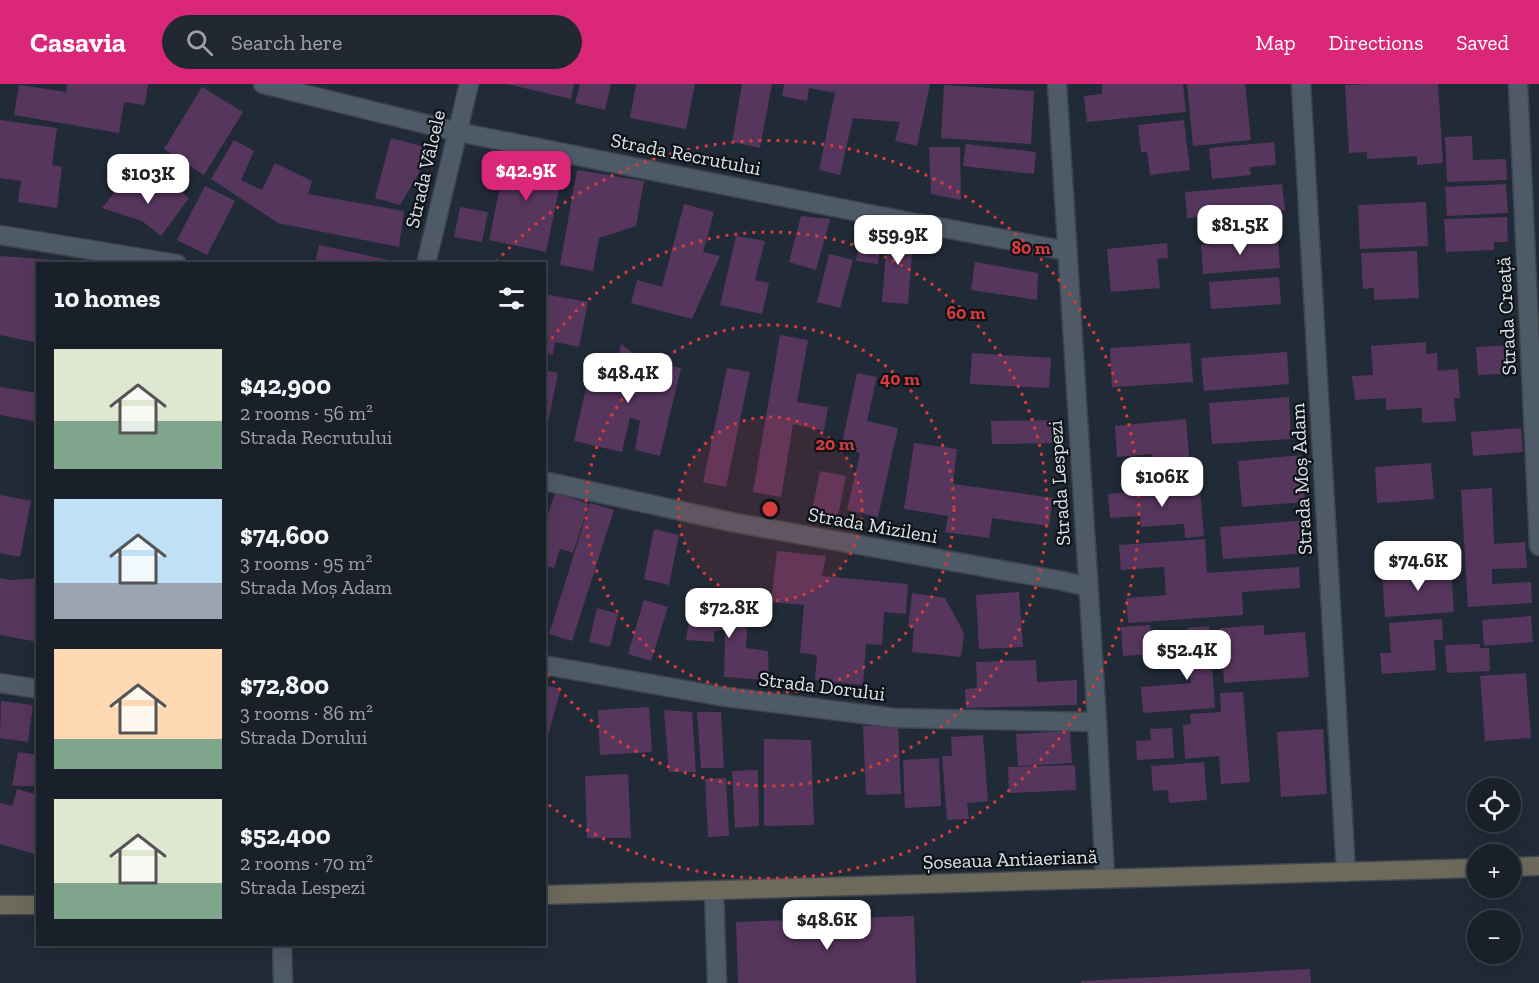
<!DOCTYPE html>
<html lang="en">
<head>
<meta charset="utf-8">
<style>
	:root { --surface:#192029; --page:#222831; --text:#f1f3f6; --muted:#9fa3a8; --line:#373e46; --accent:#db2777 }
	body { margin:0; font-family:"Zilla Slab",serif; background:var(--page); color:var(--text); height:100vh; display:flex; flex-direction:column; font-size:22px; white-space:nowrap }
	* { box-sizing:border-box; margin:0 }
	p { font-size:20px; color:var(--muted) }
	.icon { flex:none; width:33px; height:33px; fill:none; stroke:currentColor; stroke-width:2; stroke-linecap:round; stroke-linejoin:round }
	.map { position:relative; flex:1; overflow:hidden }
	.details { position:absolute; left:36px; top:178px; width:510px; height:684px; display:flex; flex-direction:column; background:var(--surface); border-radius:0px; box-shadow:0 6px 24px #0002,0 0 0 2px var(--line) }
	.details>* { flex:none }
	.controls { position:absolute; left:1467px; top:694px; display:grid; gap:12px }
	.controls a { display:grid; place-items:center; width:54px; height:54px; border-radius:50%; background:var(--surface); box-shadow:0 6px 24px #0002,0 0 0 2px var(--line); font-size:30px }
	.price { position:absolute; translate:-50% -51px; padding:0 14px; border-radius:12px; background:#fff; color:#222; font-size:20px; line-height:39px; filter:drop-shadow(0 2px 3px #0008) }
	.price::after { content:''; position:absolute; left:50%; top:36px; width:18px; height:14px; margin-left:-9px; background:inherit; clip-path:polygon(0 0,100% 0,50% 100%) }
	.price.selected { background:var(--accent); color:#fff }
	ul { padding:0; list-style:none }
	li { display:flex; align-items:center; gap:18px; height:150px; padding:0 18px }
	li span { display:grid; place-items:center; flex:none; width:168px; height:120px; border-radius:0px; color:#555 }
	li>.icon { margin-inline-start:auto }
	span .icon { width:72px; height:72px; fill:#fffc; stroke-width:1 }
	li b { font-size:26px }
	h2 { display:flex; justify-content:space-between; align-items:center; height:72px; padding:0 18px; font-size:26px }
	header { display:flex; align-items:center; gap:36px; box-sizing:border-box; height:84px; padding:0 30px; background:var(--accent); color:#fff }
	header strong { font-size:28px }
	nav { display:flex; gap:33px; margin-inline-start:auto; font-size:21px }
	.search { width:420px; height:54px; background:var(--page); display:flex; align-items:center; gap:15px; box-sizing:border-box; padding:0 21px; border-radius:33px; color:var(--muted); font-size:22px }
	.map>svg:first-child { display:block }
	.building { fill:#57365e }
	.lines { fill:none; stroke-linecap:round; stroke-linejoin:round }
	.service-casing { stroke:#3d454f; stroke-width:21 }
	.minor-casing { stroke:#3d454f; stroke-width:21 }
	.secondary-casing { stroke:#3d454f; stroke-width:21 }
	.service { stroke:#4f5a68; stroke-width:18 }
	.minor { stroke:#4f5a68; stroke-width:18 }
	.secondary { stroke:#6d6a5c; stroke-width:18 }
	.ring { fill:none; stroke:#d73b3c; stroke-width:3; stroke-dasharray:3 6 }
	.labels { text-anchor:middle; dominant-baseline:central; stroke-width:4.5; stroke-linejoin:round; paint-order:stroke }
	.street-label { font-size:20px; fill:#dee4ec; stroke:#0f1318 }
	.centre { fill:#d73b3c; stroke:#0f1318; stroke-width:3 }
	.ring-label { font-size:18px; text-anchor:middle; font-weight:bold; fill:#d73b3c; stroke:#0f1318; stroke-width:4.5; stroke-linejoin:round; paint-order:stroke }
</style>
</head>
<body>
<header>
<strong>Casavia</strong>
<div class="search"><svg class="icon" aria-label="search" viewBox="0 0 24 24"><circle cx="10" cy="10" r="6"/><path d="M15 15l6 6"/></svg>Search here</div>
<nav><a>Map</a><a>Directions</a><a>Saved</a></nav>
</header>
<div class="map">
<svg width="1539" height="899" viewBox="0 0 1539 899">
	<rect width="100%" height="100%" fill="#212a37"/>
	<g class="building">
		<path d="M67,0H148L145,21L124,18L119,49L14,31L19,1L66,8Z"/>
		<path d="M507,0H574L571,15Z"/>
		<path d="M580,0H611L605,26L575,19Z"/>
		<path d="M636,0H695L686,45L630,34Z"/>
		<path d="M742,0H772L760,64L732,58Z"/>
		<path d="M784,0H930L917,62L895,57L900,38L853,34L840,91L819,86L835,9L809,4L807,17L782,12Z"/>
		<path d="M1102,0H1183L1186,28L1087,38L1084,12L1102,10Z"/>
		<path d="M1187,0H1245L1251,56L1193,62Z"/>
		<path d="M1369,0H1438L1443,79L1417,81V72L1367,75V68L1349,69L1345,1Z"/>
		<path d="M944,1L1034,7L1031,60L941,54Z"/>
		<path d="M202,3L243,28L204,91L164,65Z"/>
		<path d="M0,36L57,44L52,81L62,83L57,124L18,118L21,97L0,94Z"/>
		<path d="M1184,36L1190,86L1150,91L1147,68H1141L1138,41Z"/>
		<path d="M1472,52L1473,76L1506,75L1507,96L1447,98L1445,53Z"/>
		<path d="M391,54L433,65L400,121L375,114Z"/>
		<path d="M234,56L254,67L241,96L262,106L275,79L312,97L308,110L404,127L399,163L278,139L211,95Z"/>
		<path d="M1274,58L1276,81L1250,83L1251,91L1212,95L1209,64Z"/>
		<path d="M966,60L1036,68L1034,90L963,82Z"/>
		<path d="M929,63H960L961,116L931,110Z"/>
		<path d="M507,69L564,81L546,168L489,156Z"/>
		<path d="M577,86L644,97L636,142L599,154L593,187L560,181Z"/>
		<path d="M123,98L165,108L171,100L189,114L161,152L142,137L102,124Z"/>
		<path d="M1282,100L1285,126L1187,134L1185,108Z"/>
		<path d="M1506,100L1508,129L1447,132L1445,103Z"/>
		<path d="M205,102L235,117L207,171L177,156Z"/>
		<path d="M1426,118L1428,162L1360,165L1358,121Z"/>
		<path d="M684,120L714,128L703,168L720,172L692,235L631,219L637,196L662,203Z"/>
		<path d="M460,123L488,128L482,158L454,153Z"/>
		<path d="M801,132L830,135L816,186L789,178Z"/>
		<path d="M1507,133L1508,158H1494V166L1446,168L1444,135Z"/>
		<path d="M861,144L883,147L878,180L856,177Z"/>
		<path d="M888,144L914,146L908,220L882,218Z"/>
		<path d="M736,152L765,157L755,196L769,199L762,230L720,221Z"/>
		<path d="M1246,153L1247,159L1278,156L1280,184L1203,190L1201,161L1227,159V155Z"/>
		<path d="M1167,159L1168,174L1157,175L1160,204L1111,208L1107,165Z"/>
		<path d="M319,161L389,176L388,180H315Z"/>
		<path d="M1417,167L1419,214L1374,216V204L1363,205L1361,169Z"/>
		<path d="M829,170L853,176L840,224L817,218Z"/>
		<path d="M0,172L70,177L69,180H38V259L0,251Z"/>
		<path d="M975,178L1038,189L1037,216L971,206Z"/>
		<path d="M1279,193L1281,220L1211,225L1209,198Z"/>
		<path d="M544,210L588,218L579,263L555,258L553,271L544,269Z"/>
		<path d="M780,251L808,256L797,318L828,323L824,347L793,340L781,413L753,408Z"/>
		<path d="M1426,258V270L1437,269L1438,287L1458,285L1460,314H1454L1456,337L1422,339V324L1386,326V314L1355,316L1352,292L1373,291L1371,262Z"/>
		<path d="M1190,259L1193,298L1112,303L1110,264Z"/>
		<path d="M621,260L643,276L681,284L660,372L635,366L640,337L630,333L622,368L574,357L591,282L615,288Z"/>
		<path d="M1515,261L1517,289L1478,291L1476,263Z"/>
		<path d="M1287,268L1289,300L1204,307L1201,274Z"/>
		<path d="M972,269L1051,274L1049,304L970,300Z"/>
		<path d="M727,284L750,288L726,403L703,398Z"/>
		<path d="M544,286L558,289L546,350H544Z"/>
		<path d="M857,289L877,293L867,337L898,344L878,433L847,426L860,369L841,364Z"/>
		<path d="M0,303L38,309V338L0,331Z"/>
		<path d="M1289,313L1291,355L1212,360L1209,319Z"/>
		<path d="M1186,335L1190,385L1154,389L1152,370L1117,373L1115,342Z"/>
		<path d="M1061,336L1062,359L992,360L991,337Z"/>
		<path d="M1521,344L1523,368L1473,372L1471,348Z"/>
		<path d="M914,359L957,365L953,400L1053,414L1049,442L992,434L989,454L945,448L948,432L904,425Z"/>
		<path d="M1301,371L1305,418L1242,423L1238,377Z"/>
		<path d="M1431,379L1434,415L1377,419L1375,383Z"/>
		<path d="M820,387L846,392L837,437L811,432Z"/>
		<path d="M1200,403L1204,452L1185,454L1184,440L1141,443L1140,432L1110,434L1108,410Z"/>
		<path d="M1492,404L1494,460L1525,458L1527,484L1492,485V500L1531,498L1532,519L1468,523L1461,406Z"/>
		<path d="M555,409L589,420L573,469L560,465L554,484L544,481V443Z"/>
		<path d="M0,411L31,417L20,473L0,469Z"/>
		<path d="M590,419L614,426L572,557L549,550Z"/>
		<path d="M1309,436L1312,469L1223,475L1220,443Z"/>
		<path d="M654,445L679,451L669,501L644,495Z"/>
		<path d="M1205,455L1207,489L1299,483L1300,504L1242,508L1243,531L1128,539L1126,514L1166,511L1164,483L1121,486L1119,461Z"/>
		<path d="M777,467L826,472L822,492L908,500L906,530L884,528L882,561L866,560L863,601L815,596L817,571L800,569L804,521L771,518Z"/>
		<path d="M1451,483L1454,528L1385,533L1382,488Z"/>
		<path d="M0,494L11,496L38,494V558L0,551Z"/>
		<path d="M1019,508L1023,563L979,565L976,511Z"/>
		<path d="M912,509L945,514L964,549L961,573L912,568L914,543H908Z"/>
		<path d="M644,516L668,523L651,577L628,570Z"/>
		<path d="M691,519L749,524L746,564L768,567L769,596L724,593L725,546L714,547V558L686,556Z"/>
		<path d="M597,524L618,530L610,563L589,558Z"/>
		<path d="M1531,532L1533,558L1484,562L1482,536Z"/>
		<path d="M1442,535L1443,556H1434L1436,586L1382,590L1380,569H1391L1389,539Z"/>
		<path d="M1150,541L1151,550L1178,548L1180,568L1123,572L1121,543Z"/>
		<path d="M1264,541V551L1305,548L1309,593L1224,599L1220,544Z"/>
		<path d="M1209,542L1215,624L1143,629L1141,603L1191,599L1187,544Z"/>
		<path d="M1480,560V564H1489L1490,587L1447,589L1445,561Z"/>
		<path d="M1036,576L1037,598L1077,596V621L966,624L965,605L977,604L976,578Z"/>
		<path d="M1526,589L1531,654L1485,657L1480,592Z"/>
		<path d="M544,601L561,605L545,662H544Z"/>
		<path d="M1243,608L1250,698L1221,700L1219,672L1185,675L1183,641L1191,640L1190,630L1221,628L1220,609Z"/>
		<path d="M1,617L33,621L28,658L0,654Z"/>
		<path d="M649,623L652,668L600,671L598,626Z"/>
		<path d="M664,626L692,628L696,688H669Z"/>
		<path d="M697,628H721L724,684H701Z"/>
		<path d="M898,641L901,710L866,711L863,642Z"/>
		<path d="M1172,644L1174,674L1137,676L1136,657L1151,656L1150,645Z"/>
		<path d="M1323,645L1327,710L1281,713L1277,648Z"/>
		<path d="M1070,647L1072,679L1018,682L1016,650Z"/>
		<path d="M983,651L988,717L967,719L969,735L947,736L942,672H952L951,653Z"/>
		<path d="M764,655L811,656L814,741L764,742Z"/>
		<path d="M18,668L38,671V702H12Z"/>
		<path d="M939,674L941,722L905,724L903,676Z"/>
		<path d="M1204,678L1207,716L1169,719L1168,706L1153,707L1151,682Z"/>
		<path d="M1075,681L1076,706L1009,709L1008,683Z"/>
		<path d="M758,686L759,742L735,744L732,687Z"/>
		<path d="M628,690L631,754H587L585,692Z"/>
		<path d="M726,694L729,752L708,753L705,695Z"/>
		<path d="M17,705L38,711V771L0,760V719L12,722Z"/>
		<path d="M914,832L916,899H738L736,838Z"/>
		<path d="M1310,885L1311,899H1081V897Z"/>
	</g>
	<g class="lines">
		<g class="service-casing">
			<g id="service">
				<path d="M0,151L177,180"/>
				<path d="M714,806L717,899"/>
			</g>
		</g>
		<g class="minor-casing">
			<g id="minor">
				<path d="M263,0L458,48L874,131L1067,167"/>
				<path d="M1057,0L1097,638L1105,795"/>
				<path d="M1301,0L1346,788"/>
				<path d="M1518,0L1539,462"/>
				<path d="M426,180L469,0"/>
				<path d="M544,397L736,439L1063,497L1088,503"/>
				<path d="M544,581L719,612L895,634L1097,638"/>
				<path d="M0,599L38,605"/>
				<path d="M282,861L283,899"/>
			</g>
		</g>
		<g class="secondary-casing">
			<g id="secondary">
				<path d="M1510,783L1539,782"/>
				<path d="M544,811L1478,784"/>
				<path d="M0,821H38"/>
			</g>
		</g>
		<use href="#service" class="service"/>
		<use href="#minor" class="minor"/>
		<use href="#secondary" class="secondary"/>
	</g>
	<circle cx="770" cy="425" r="92" fill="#d73b3c" fill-opacity=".12"/>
	<g class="ring">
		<circle cx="770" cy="425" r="92"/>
		<circle cx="770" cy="425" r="184"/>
		<path d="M546 262A277 277 0 1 1 546 588"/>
		<path d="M496 178A369 369 0 1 1 545 718"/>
	</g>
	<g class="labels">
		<g class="street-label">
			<text transform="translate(686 70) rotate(11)">Strada Recrutului</text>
			<text transform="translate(425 85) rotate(-77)">Strada Vâlcele</text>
			<text transform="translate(1506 232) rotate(-93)">Strada Creață</text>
			<text transform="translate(1301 395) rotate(-93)">Strada Moș Adam</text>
			<text transform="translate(1059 399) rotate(-94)">Strada Lespezi</text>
			<text transform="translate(873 441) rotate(10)">Strada Mizileni</text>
			<text transform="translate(822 602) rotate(7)">Strada Dorului</text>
			<text transform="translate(1010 775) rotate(-2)">Șoseaua Antiaeriană</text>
		</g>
	</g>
	<circle cx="770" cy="425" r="9" class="centre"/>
	<g class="ring-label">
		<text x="1031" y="170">80 m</text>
		<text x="966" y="235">60 m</text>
		<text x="900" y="301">40 m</text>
		<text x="835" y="366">20 m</text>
	</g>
</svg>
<div class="controls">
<a><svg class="icon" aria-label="locate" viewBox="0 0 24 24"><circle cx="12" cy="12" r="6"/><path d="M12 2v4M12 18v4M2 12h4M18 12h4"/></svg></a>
<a>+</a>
<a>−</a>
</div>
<b class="price selected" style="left:526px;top:118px">$42.9K</b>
<b class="price" style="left:148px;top:121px">$103K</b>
<b class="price" style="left:1240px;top:172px">$81.5K</b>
<b class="price" style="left:898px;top:182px">$59.9K</b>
<b class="price" style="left:628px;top:320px">$48.4K</b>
<b class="price" style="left:1162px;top:424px">$106K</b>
<b class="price" style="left:1418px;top:508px">$74.6K</b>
<b class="price" style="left:729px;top:555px">$72.8K</b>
<b class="price" style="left:1187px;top:597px">$52.4K</b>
<b class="price" style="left:827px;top:867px">$48.6K</b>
<section class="details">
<h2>10 homes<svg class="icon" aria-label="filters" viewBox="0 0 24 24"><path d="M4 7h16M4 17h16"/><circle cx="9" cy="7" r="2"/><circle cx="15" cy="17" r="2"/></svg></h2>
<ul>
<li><span style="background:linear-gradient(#dfe7d0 60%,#7fa58c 0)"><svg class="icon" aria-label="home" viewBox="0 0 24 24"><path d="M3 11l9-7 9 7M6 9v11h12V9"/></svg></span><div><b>$42,900</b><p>2 rooms · 56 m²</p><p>Strada Recrutului</p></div></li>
<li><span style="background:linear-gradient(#bfe0f5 70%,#9aa5b1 0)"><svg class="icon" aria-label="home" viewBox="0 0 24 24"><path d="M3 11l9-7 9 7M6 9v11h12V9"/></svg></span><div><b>$74,600</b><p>3 rooms · 95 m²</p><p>Strada Moș Adam</p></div></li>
<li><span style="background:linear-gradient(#ffd9b3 75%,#7fa58c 0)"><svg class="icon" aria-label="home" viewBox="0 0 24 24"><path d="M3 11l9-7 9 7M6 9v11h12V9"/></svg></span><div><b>$72,800</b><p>3 rooms · 86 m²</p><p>Strada Dorului</p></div></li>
<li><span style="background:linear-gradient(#dfe7d0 70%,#7fa58c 0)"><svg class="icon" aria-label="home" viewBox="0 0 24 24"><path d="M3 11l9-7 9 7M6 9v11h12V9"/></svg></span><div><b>$52,400</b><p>2 rooms · 70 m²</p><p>Strada Lespezi</p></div></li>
</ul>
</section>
</div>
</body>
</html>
